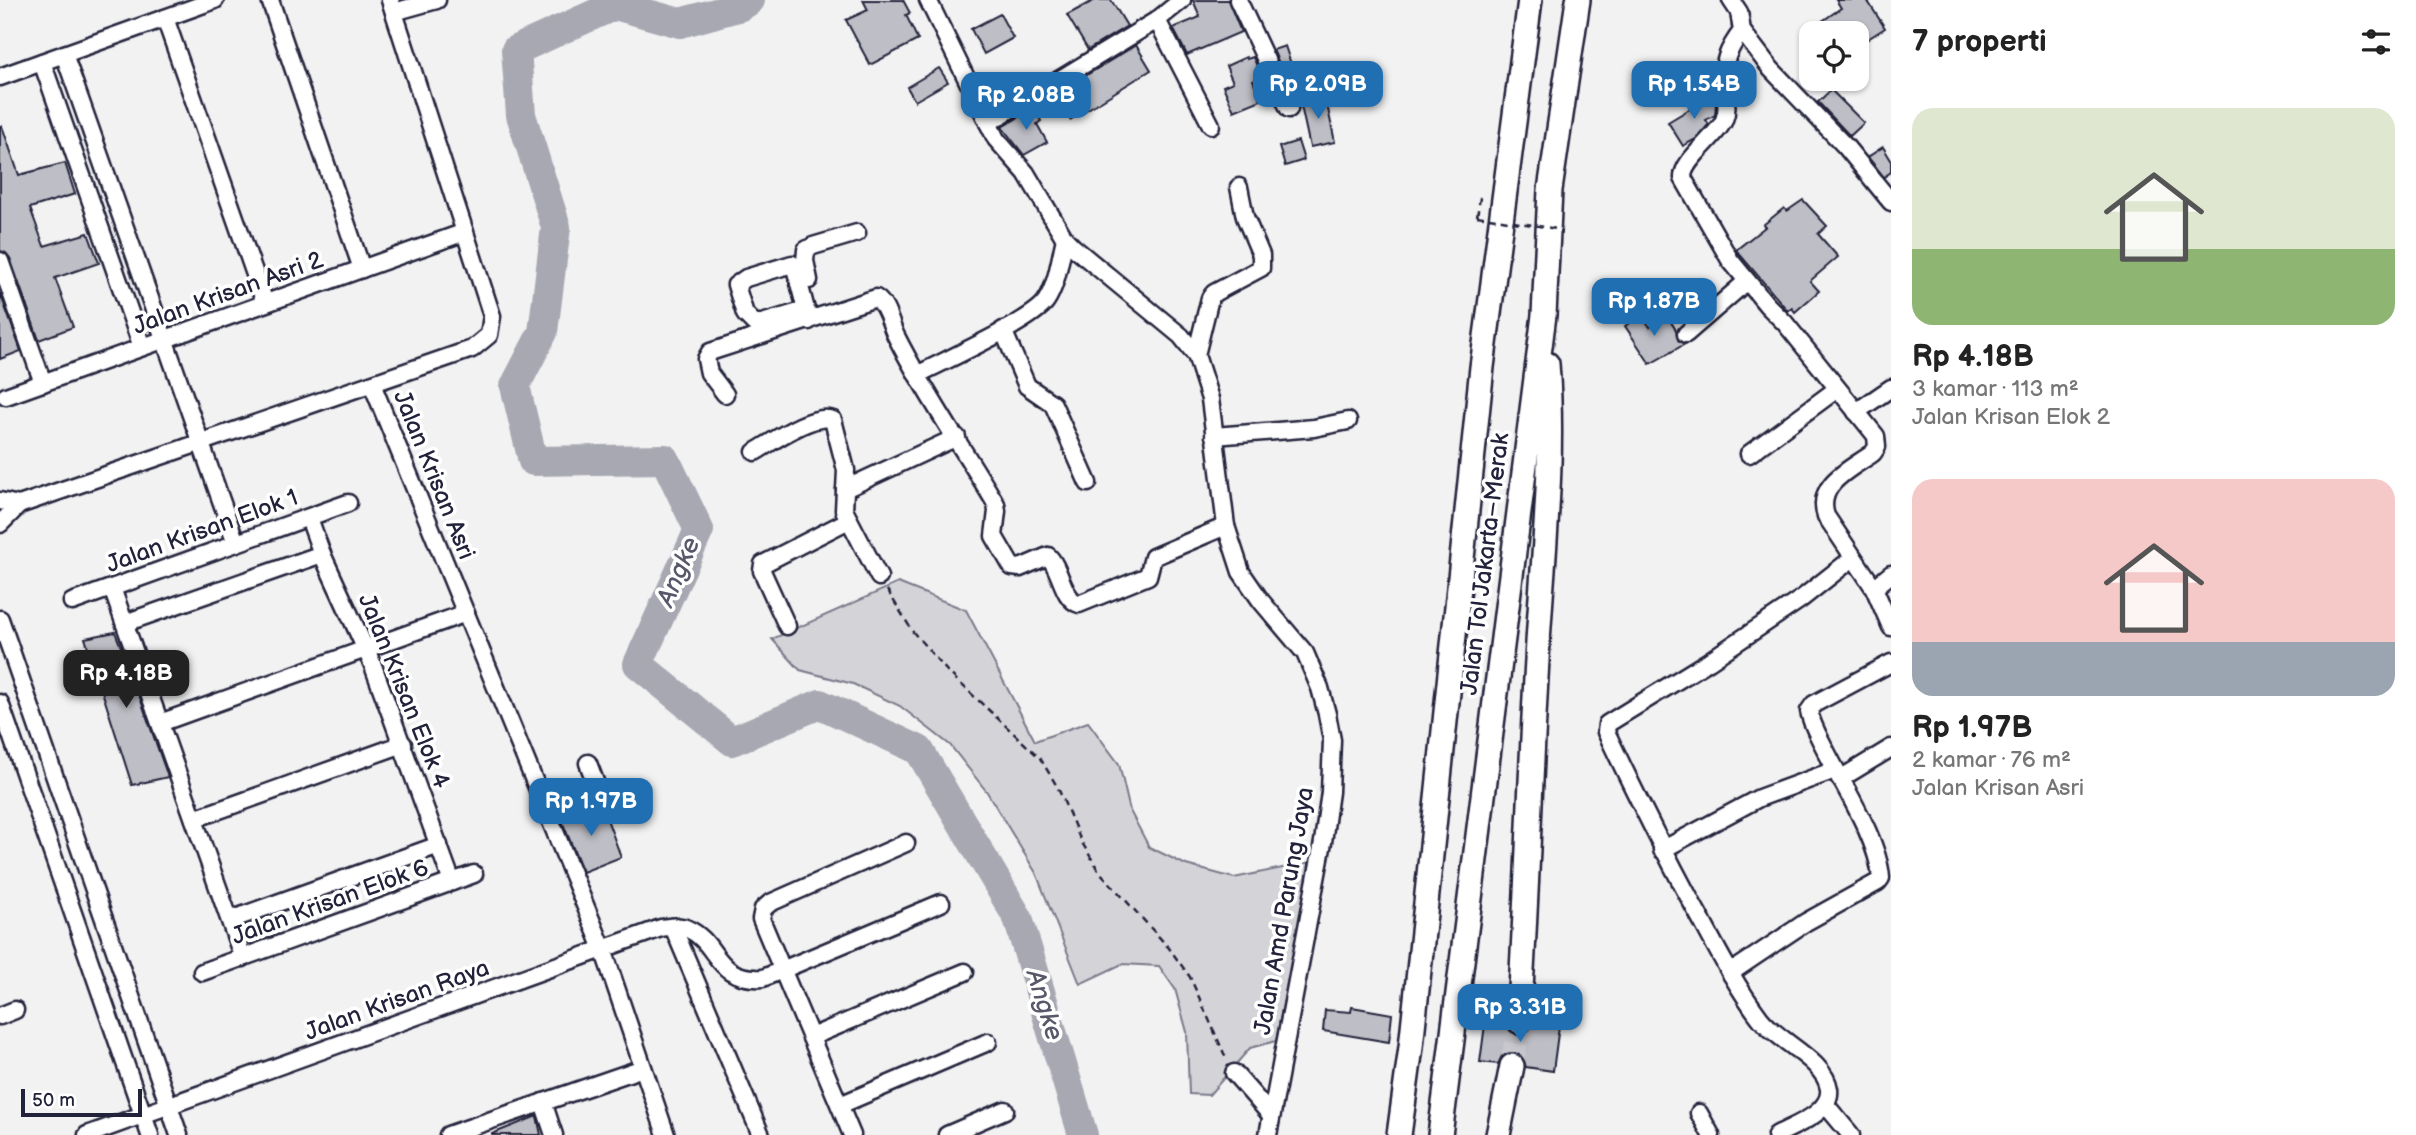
<!DOCTYPE html>
<html lang="id">
<head>
<meta charset="utf-8">
<style>
	:root { --surface:#fff; --page:#f2f2f2; --text:#222; --muted:#767676; --accent:#1f6fb2 }
	body { margin:0; font-family:"Balsamiq Sans",sans-serif; background:var(--page); color:var(--text); height:100vh; display:flex; flex-direction:column; font-size:26px; white-space:nowrap }
	* { box-sizing:border-box; margin:0 }
	p { font-size:23px; color:var(--muted) }
	.icon { flex:none; width:38px; height:38px; fill:none; stroke:currentColor; stroke-width:2; stroke-linecap:round; stroke-linejoin:round }
	.map { position:relative; flex:1; overflow:hidden }
	.side { display:flex; flex-direction:column; background:var(--surface); width:525px }
	.side>* { flex:none }
	.fabs { position:absolute; left:1799px; top:21px; display:grid; gap:14px }
	.fabs a { display:grid; place-items:center; width:70px; height:70px; border-radius:14px; background:var(--surface); box-shadow:0 2px 5px #0004; font-size:35px }
	.scale { position:absolute; left:21px; bottom:18px; width:121px; box-sizing:border-box; padding-left:7px; border:4px solid #22223b; border-top:0; font-size:19px; line-height:24px; white-space:nowrap; color:#22223b; -webkit-text-stroke:5px #fff; paint-order:stroke }
	.price { position:absolute; translate:-50% -60px; padding:0 16px; border-radius:14px; background:var(--accent); color:#fff; font-size:23px; line-height:46px; filter:drop-shadow(0 2px 4px #0008) }
	.price::after { content:''; position:absolute; left:50%; top:42px; width:21px; height:16px; margin-left:-10px; background:inherit; clip-path:polygon(0 0,100% 0,50% 100%) }
	.price.on { background:#222; color:#fff }
	ul { padding:0; list-style:none }
	li { display:grid; align-content:center; gap:14px; height:371px; padding:0 21px }
	li span { display:grid; place-items:center; height:217px; border-radius:21px; color:#555 }
	li>.icon { margin-inline-start:auto }
	span .icon { width:126px; height:126px; fill:#fffc; stroke-width:1 }
	li b { font-size:30px }
	h2 { display:flex; justify-content:space-between; align-items:center; height:84px; padding:0 21px; font-size:30px }
	main { display:flex; flex:1; min-height:0 }
	.map>svg:first-child { display:block }
	.green { fill:#d3d3d8; stroke:#7a7a8a; stroke-width:2 }
	.lines { fill:none; stroke-linecap:round; stroke-linejoin:round }
	.river { stroke:#a8a8b2; stroke-width:30 }
	.building { fill:#bebec6; stroke:#22223b; stroke-width:2 }
	.highway-tunnel { stroke:#c8c8ce; stroke-width:23; stroke-dasharray:23 11; stroke-linecap:butt }
	.minor-casing { stroke:#22223b; stroke-width:21 }
	.highway-casing { stroke:#22223b; stroke-width:28 }
	.path { stroke:#22223b; stroke-width:2.5; stroke-dasharray:7 5; stroke-linecap:butt }
	.minor { stroke:#fff; stroke-width:16 }
	.highway { stroke:#fff; stroke-width:23 }
	.path-bridge { stroke:#22223b; stroke-width:2.5; stroke-dasharray:7 5; stroke-linecap:butt }
	.labels { text-anchor:middle; dominant-baseline:central; stroke-width:7; stroke-linejoin:round; paint-order:stroke }
	.street-label { font-size:24px; fill:#22223b; stroke:#fff }
	.water-label { font-size:26px; font-style:italic; fill:#58586b; stroke:#fff }
</style>
</head>
<body>
<main>
<div class="map">
<svg width="1891" height="1135" viewBox="0 0 1891 1135">
	<rect width="100%" height="100%" fill="#f2f2f3"/>
	<filter id="ink" filterUnits="userSpaceOnUse"><feTurbulence type="fractalNoise" baseFrequency=".0143" numOctaves="2"/><feDisplacementMap in="SourceGraphic" scale="14" xChannelSelector="R" yChannelSelector="G"/><feConvolveMatrix kernelMatrix="1 2 1 2 8 2 1 2 1" color-interpolation-filters="sRGB"/></filter>
	<g filter="url(#ink)">
		<path class="green" d="M898,583L966,610L1035,741L1088,722L1119,764L1130,811L1149,847L1186,865L1234,878L1311,862L1276,1041L1250,1048L1209,1095L1189,1094L1187,1032L1175,989L1159,966L1122,964L1080,984L1036,873L987,792L950,745L900,706L853,684L800,670L772,639Z"/>
		<g class="lines">
			<path class="river" d="M750,0L741,6L680,23L615,5L516,50L521,115L556,227L543,332L515,386L533,461L665,459L699,530L638,664L732,741L820,704L919,750L1018,918L1083,1135"/>
		</g>
		<g class="building">
			<path d="M863,0H903L910,13L906,15L918,40L870,65L846,20L868,10Z"/>
			<path d="M1095,0H1111L1127,26L1088,50L1067,15Z"/>
			<path d="M1193,0H1228L1241,32L1187,55L1173,28L1200,17Z"/>
			<path d="M1836,0H1867L1885,28L1857,46V33H1805L1841,8Z"/>
			<path d="M1000,14L1013,38L984,54L971,29Z"/>
			<path d="M1136,45L1151,70L1070,120L1054,95Z"/>
			<path d="M1285,46L1292,67L1282,70L1273,50Z"/>
			<path d="M1246,57L1247,59L1253,57L1262,77L1253,80L1261,100L1234,111L1223,86L1233,82L1226,66Z"/>
			<path d="M939,68L948,82L915,101L907,87Z"/>
			<path d="M1026,75L1031,84L1004,101L999,90Z"/>
			<path d="M1831,90L1864,123L1850,136L1818,102Z"/>
			<path d="M1325,95L1335,142L1310,147L1300,101Z"/>
			<path d="M1713,95L1716,104L1715,115L1706,120L1709,124L1696,139L1683,146L1668,122Z"/>
			<path d="M1034,108L1041,121L1037,124L1047,142L1024,155L1002,127Z"/>
			<path d="M0,126H2L19,175L65,163L75,194L30,208L44,246L88,233L99,263L55,278L73,327L39,340L10,258L6,253L0,251Z"/>
			<path d="M1298,141L1304,160L1285,166L1279,147Z"/>
			<path d="M1883,147L1891,160V172L1884,177L1868,157Z"/>
			<path d="M1803,200L1827,226L1818,234L1838,257L1810,281L1819,291L1795,312L1792,308L1788,311L1736,250L1765,227L1763,225L1784,208L1787,211Z"/>
			<path d="M0,293L21,351L0,359Z"/>
			<path d="M1642,315L1650,327L1667,316L1676,330L1678,340L1685,344L1650,364L1625,326Z"/>
			<path d="M115,632L133,678L168,777L132,785L85,638Z"/>
			<path d="M601,803L621,857L583,872L561,819Z"/>
			<path d="M1352,1007L1392,1014L1389,1042L1323,1031L1325,1010L1351,1012Z"/>
			<path d="M1486,1017L1505,1019L1507,1028L1517,1035L1526,1033L1533,1023L1559,1026L1553,1071L1526,1067L1522,1056L1514,1052L1502,1056L1498,1064L1480,1062Z"/>
			<path d="M537,1116L541,1135H492V1134Z"/>
		</g>
		<g class="lines">
			<path class="highway-tunnel" d="M1512,1066L1519,1021"/>
			<g class="minor-casing">
				<g id="minor">
					<path d="M270,0L362,269"/>
					<path d="M928,0L996,139L1026,173L1065,239L1073,247L1181,336L1196,355L1210,399L1226,526L1241,572L1261,601L1305,653L1320,688L1327,714L1332,740L1330,792L1323,842L1268,1135"/>
					<path d="M1238,0L1289,109"/>
					<path d="M1731,0L1739,12L1742,31C1728,49 1722,63 1724,87C1725,99 1729,108 1724,120C1716,138 1682,160 1683,178L1730,260L1767,305L1785,323L1876,436L1877,447L1873,453C1851,469 1815,484 1826,516L1874,588L1891,627"/>
					<path d="M394,12L437,0"/>
					<path d="M165,18L265,303"/>
					<path d="M1157,20L1211,125"/>
					<path d="M1742,31L1771,69L1846,147L1891,202"/>
					<path d="M64,54L236,543"/>
					<path d="M42,62L142,347"/>
					<path d="M0,77L215,0"/>
					<path d="M988,123L1157,20L1182,0"/>
					<path d="M0,261L43,383"/>
					<path d="M809,280L805,261L806,250L813,246L857,233"/>
					<path d="M806,310L762,323H754L745,314L736,285L746,278L792,264L795,268L809,321"/>
					<path d="M1003,330L1027,386L1053,404L1088,483"/>
					<path d="M1686,334L1747,281"/>
					<path d="M1196,355L1210,298L1214,293L1261,268V255L1245,217L1239,187"/>
					<path d="M917,375C943,361 1033,321 1046,301C1057,285 1060,258 1065,239"/>
					<path d="M372,384L603,949L666,1135"/>
					<path d="M725,394L709,373L706,359L710,352L876,298C887,305 890,324 896,336C925,394 963,448 996,504L997,511L994,536L1012,567L1020,568L1048,556C1061,568 1062,599 1079,604L1148,576L1153,557L1226,526"/>
					<path d="M6,396L465,232"/>
					<path d="M1856,412L1891,388"/>
					<path d="M1214,436L1314,428L1348,421"/>
					<path d="M755,452C772,442 814,412 833,420L846,470L844,510L879,577"/>
					<path d="M1749,454L1837,389"/>
					<path d="M845,489L957,437"/>
					<path d="M0,501L19,505L472,349L489,335L492,316L390,0"/>
					<path d="M309,518L322,554L372,663L452,882"/>
					<path d="M0,524L19,505"/>
					<path d="M112,588L243,958"/>
					<path d="M1874,588L1891,574"/>
					<path d="M72,602L348,503"/>
					<path d="M0,619L179,1135"/>
					<path d="M125,623L322,554"/>
					<path d="M787,626L762,571L763,564L849,520"/>
					<path d="M0,703L150,1135"/>
					<path d="M160,723L466,613"/>
					<path d="M1840,779L1891,748"/>
					<path d="M547,813L599,792L588,763"/>
					<path d="M194,819L403,744"/>
					<path d="M1662,850L1759,798L1835,770"/>
					<path d="M230,920L439,845"/>
					<path d="M673,927L761,1135"/>
					<path d="M202,972L474,874"/>
					<path d="M1730,973L1806,922L1878,882L1881,878C1878,838 1842,784 1824,747C1818,735 1811,723 1809,711L1814,704L1891,663"/>
					<path d="M0,1016L15,1010"/>
					<path d="M811,1037L965,972"/>
					<path d="M1234,1073L1270,1114"/>
					<path d="M543,1102L554,1135"/>
					<path d="M1825,1104L1851,1135"/>
					<path d="M840,1105L988,1042"/>
					<path d="M1699,1113L1711,1135"/>
					<path d="M87,1135L661,928C669,927 680,925 688,929C719,943 714,981 763,978L941,903"/>
					<path d="M448,1135L643,1068"/>
					<path d="M852,1135L761,919L763,909L770,903L906,843"/>
					<path d="M947,1135L1005,1110"/>
					<path d="M1776,1135C1793,1126 1832,1113 1829,1089C1825,1060 1778,1042 1760,1018C1738,989 1720,955 1703,923C1669,862 1639,801 1609,738L1606,732L1607,724L1709,661L1801,599L1853,558"/>
				</g>
			</g>
			<g class="highway-casing">
				<g id="highway">
					<path d="M1519,1021C1527,901 1530,781 1537,660C1542,562 1555,462 1547,364"/>
					<path d="M1399,1135L1411,1047L1482,367L1530,0"/>
					<path d="M1440,1135L1544,315L1550,190L1578,0"/>
					<path d="M1498,1135L1512,1066"/>
				</g>
			</g>
			<g class="path">
				<path d="M1477,216L1480,198L1485,196"/>
				<path d="M887,590L913,632L947,671L1040,758L1058,788L1081,841L1099,871L1169,948L1190,977L1226,1058"/>
			</g>
			<use href="#minor" class="minor"/>
			<use href="#highway" class="highway"/>
			<path class="path-bridge" d="M1477,216L1557,229"/>
		</g>
	</g>
	<g class="labels">
		<g class="street-label">
			<text transform="translate(228 293) rotate(-20)">Jalan Krisan Asri 2</text>
			<text transform="translate(434 475) rotate(68)">Jalan Krisan Asri</text>
			<text transform="translate(202 531) rotate(-20)">Jalan Krisan Elok 1</text>
			<text transform="translate(1485 564) rotate(-83)">Jalan Tol Jakarta–Merak</text>
			<text transform="translate(404 691) rotate(68)">Jalan Krisan Elok 4</text>
			<text transform="translate(330 902) rotate(-20)">Jalan Krisan Elok 6</text>
			<text transform="translate(1284 911) rotate(-80)">Jalan Amd Parung Jaya</text>
			<text transform="translate(397 1000) rotate(-20)">Jalan Krisan Raya</text>
		</g>
		<g class="water-label">
			<text transform="translate(679 572) rotate(-67)">Angke</text>
			<text transform="translate(1044 1005) rotate(73)">Angke</text>
		</g>
	</g>
</svg>
<div class="fabs">
<a><svg class="icon" aria-label="locate" viewBox="0 0 24 24"><circle cx="12" cy="12" r="6"/><path d="M12 2v4M12 18v4M2 12h4M18 12h4"/></svg></a>
</div>
<div class="scale">50 m</div>
<b class="price" style="left:1318px;top:121px">Rp 2.09B</b>
<b class="price" style="left:1694px;top:121px">Rp 1.54B</b>
<b class="price" style="left:1026px;top:132px">Rp 2.08B</b>
<b class="price" style="left:1654px;top:338px">Rp 1.87B</b>
<b class="price on" style="left:126px;top:710px">Rp 4.18B</b>
<b class="price" style="left:591px;top:838px">Rp 1.97B</b>
<b class="price" style="left:1520px;top:1044px">Rp 3.31B</b>
</div>
<section class="side">
<h2>7 properti<svg class="icon" aria-label="filters" viewBox="0 0 24 24"><path d="M4 7h16M4 17h16"/><circle cx="9" cy="7" r="2"/><circle cx="15" cy="17" r="2"/></svg></h2>
<ul>
<li><span style="background:linear-gradient(#dfe7d0 65%,#8fb573 0)"><svg class="icon" aria-label="home" viewBox="0 0 24 24"><path d="M3 11l9-7 9 7M6 9v11h12V9"/></svg></span><div><b>Rp 4.18B</b><p>3 kamar · 113 m²</p><p>Jalan Krisan Elok 2</p></div></li>
<li><span style="background:linear-gradient(#f6c9c9 75%,#9aa5b1 0)"><svg class="icon" aria-label="home" viewBox="0 0 24 24"><path d="M3 11l9-7 9 7M6 9v11h12V9"/></svg></span><div><b>Rp 1.97B</b><p>2 kamar · 76 m²</p><p>Jalan Krisan Asri</p></div></li>
</ul>
</section>
</main>
</body>
</html>
